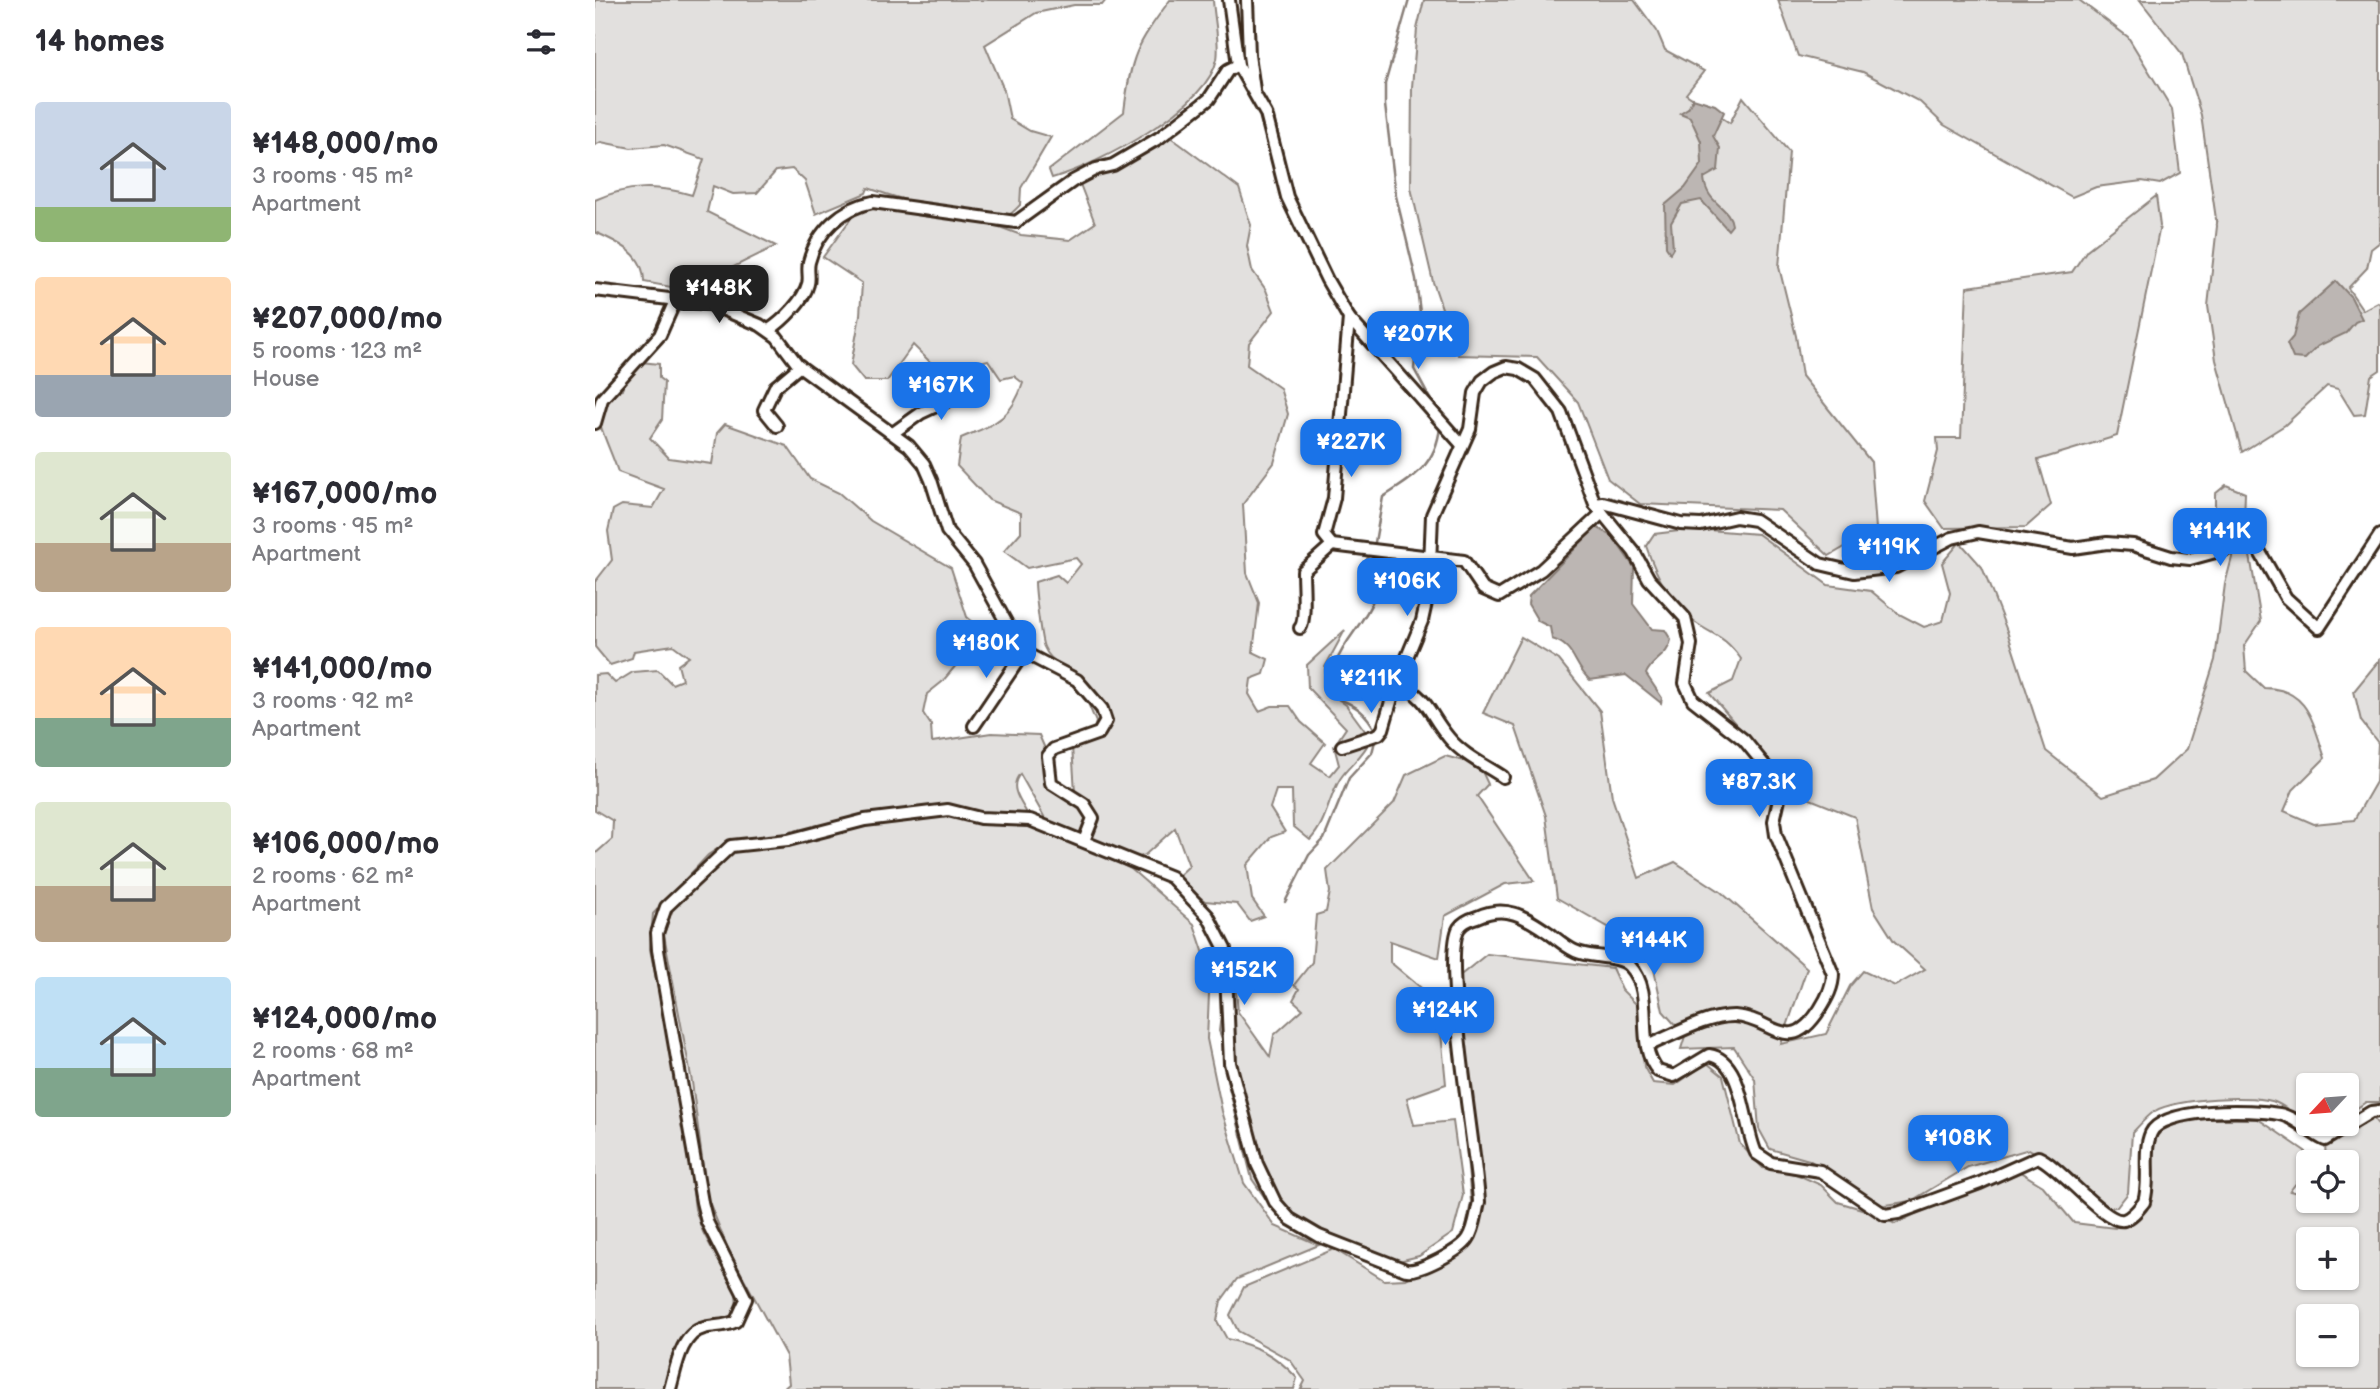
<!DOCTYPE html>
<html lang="en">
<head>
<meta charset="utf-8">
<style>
	:root { --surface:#fff; --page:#f7f7f7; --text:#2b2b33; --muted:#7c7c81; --accent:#1a73e8 }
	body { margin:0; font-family:"Balsamiq Sans",sans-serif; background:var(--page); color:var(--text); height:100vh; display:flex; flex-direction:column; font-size:26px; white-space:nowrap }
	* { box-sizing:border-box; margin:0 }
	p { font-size:23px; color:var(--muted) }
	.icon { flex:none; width:38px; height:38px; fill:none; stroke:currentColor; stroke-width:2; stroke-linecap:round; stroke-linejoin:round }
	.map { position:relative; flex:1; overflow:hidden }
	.details { display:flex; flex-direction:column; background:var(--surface); width:595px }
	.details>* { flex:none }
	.needle { width:46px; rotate:244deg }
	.tools { position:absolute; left:1701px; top:1073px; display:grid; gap:14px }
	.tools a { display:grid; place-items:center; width:63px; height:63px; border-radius:7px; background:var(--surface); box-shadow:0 2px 5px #0004; font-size:35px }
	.price { position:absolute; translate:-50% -60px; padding:0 16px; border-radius:14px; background:var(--accent); color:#fff; font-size:23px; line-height:46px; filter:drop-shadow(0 2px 4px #0008) }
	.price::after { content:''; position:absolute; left:50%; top:42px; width:21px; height:16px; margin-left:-10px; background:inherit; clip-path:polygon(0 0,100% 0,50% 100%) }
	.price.active { background:#222; color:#fff }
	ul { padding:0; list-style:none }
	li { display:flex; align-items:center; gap:21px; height:175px; padding:0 35px }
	li span { display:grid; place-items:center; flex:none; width:196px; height:140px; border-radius:7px; color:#555 }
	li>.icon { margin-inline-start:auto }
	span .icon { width:84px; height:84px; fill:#fffc; stroke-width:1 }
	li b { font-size:30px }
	h2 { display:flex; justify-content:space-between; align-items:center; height:84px; padding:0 35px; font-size:30px }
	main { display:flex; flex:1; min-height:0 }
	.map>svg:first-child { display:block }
	.green { fill:#e2e0de; stroke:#8e857e; stroke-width:2; fill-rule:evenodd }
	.water { fill:#bcb6b3; stroke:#887e77; stroke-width:2 }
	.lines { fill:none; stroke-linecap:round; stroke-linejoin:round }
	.stream { stroke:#887e77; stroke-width:2.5 }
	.minor-casing { stroke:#3b2a1e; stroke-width:16 }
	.minor { stroke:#fff; stroke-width:10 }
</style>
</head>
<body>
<main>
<section class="details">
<h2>14 homes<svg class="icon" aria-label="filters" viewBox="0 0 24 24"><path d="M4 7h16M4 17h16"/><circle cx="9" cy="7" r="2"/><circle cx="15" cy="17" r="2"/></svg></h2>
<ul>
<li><span style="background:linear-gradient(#c9d6e8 75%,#8fb573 0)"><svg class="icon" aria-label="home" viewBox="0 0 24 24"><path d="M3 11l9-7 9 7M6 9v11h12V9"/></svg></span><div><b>¥148,000/mo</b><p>3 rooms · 95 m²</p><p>Apartment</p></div></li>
<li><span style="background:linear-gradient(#ffd9b3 70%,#9aa5b1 0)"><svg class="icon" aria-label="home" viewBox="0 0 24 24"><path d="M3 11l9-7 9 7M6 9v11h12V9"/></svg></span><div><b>¥207,000/mo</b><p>5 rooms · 123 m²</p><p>House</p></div></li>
<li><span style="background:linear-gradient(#dfe7d0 65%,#b9a48a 0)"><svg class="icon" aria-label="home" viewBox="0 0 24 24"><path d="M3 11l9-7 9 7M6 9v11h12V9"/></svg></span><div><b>¥167,000/mo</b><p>3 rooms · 95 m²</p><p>Apartment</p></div></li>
<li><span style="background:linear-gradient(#ffd9b3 65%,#7fa58c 0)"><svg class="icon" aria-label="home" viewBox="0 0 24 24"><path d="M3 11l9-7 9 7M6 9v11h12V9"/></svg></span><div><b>¥141,000/mo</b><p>3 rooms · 92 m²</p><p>Apartment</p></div></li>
<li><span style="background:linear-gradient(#dfe7d0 60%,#b9a48a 0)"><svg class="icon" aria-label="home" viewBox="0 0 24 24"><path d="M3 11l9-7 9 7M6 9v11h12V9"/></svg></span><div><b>¥106,000/mo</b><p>2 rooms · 62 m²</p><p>Apartment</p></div></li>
<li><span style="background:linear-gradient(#bfe0f5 65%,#7fa58c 0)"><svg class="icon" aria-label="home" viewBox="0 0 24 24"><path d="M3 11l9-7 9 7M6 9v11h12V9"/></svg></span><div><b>¥124,000/mo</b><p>2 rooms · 68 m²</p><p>Apartment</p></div></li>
</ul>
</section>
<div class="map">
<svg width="1785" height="1389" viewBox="0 0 1785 1389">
	<rect width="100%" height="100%" fill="#fff"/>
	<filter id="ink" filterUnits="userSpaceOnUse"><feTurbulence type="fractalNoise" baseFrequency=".0143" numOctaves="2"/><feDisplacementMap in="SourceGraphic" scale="14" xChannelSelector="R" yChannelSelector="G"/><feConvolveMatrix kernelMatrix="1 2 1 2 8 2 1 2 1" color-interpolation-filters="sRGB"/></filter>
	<g filter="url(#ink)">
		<g class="green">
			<path d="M0,0H511L507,5H479L441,13L390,45L409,90L415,119L435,131L456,137L426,188L425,205C422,208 417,214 413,215C384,225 302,198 273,188L271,193L221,214L210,181L197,169L181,171L162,193L138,194L118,186L112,212L181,246L92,290L49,282C49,253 24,243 0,232V200C33,185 63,185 97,195L109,159L69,145L36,148L6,142L0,145Z"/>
			<path d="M575,0H618C619,18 625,42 622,59C612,108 503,165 457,178L454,170L529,112C536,55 541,46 575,0Z"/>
			<path d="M829,0H1039L1062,31L1070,50L1109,71L1091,94L1135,123L1148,97L1194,152L1184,267L1201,336L1207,376L1276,462L1281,529L1234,556L1185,510L1045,504L1013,479L983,402L942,357L863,355L838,282L816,188L817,87L822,29Z"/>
			<path d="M1183,0H1484L1533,37L1577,109L1585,173L1565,184L1547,181L1501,187L1477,197L1349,125L1325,102L1268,72L1203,56Z"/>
			<path d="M1545,0H1785V242L1776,249L1772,268L1753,288L1768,310L1783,302L1785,304V370L1776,376L1770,414L1759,415L1743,389L1732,386L1690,425L1647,452L1621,360L1613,306L1622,226L1606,115L1587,54Z"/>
			<path d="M570,133L644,188L656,225L652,246L657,270L671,290L679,311L654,343L652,365L685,388L693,414L679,463L648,504L652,573L664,603L658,652L673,659L669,674L656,679L654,694L664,711L677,706H695L706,722L730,743L716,763L735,776L744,765L739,746L751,728L713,688L712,665L750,630L730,667L732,691L751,705L776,739C767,758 755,764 745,779C733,799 732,822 715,840L698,826L697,790H681L675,808L690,832L676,837L652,865L657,899L669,916L655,921L642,904L610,901L580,879L594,866L580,828L550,855L539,859L495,839C505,817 498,807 480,792L477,746L496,738L501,722C494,707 488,686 476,673C467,663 455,662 449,647C446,642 440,590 440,582L462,575L471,583L486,564L481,558L432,568L409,551L426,532V513L394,500L362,466L366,438C399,424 416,420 428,383L419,376L406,379L393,360C374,366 358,361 338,365L318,345L292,381H269L256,365L265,315L267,283L228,257L268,202L328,216L380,218L426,235L475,240L500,223L483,179L506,173Z"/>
			<path d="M1561,196L1565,226L1522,436L1443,460L1456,505L1431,527L1349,528L1330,501L1343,451L1342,438H1366L1372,287L1477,272L1492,250Z"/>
			<path d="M36,361L64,364V378L69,382L67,420L55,438L74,458L117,464L122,433L130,424L192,446L215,479L244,493L276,521L356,568L372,617L387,630L394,643L384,652L367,658L347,682L332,694L328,713L336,725L337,742L396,733L444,735L451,751L449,779L457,790L490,809L493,817L489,832L483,835L451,820L425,774C413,787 426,802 433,815H391L348,805L337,810L260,816L193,836L151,838L133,842L113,855L58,914L55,949L88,1111L100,1209L108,1232L141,1293L142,1309L130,1322L97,1329L82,1348L70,1389H0V854L17,839L18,821L0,810V675L11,674L20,683L38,672L63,670L77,684L87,680L83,665L94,657L78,645L39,651L37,658L15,665L0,647V582L17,560L13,531L18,510L27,505L58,508L69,489L23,472C15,447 1,424 1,399L27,390Z"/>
			<path d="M1631,485L1650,493L1649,520L1666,621L1649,646L1651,671L1669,688C1714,688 1718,724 1730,758L1698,790L1689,811L1719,824L1759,820L1781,782L1783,743L1766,721L1759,691L1785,659V1102H1771L1752,1115V1085H1713V1124H1738C1712,1137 1701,1111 1682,1103C1662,1093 1579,1099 1560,1111C1552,1116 1544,1126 1537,1133L1533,1193L1522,1207L1500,1208L1464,1167L1434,1149L1373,1167L1316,1201L1285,1206L1214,1160L1175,1149L1164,1129L1160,1079L1139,1047L1086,1049L1090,1036L1068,1011L1055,951L962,898L951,816L920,726L888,713L926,637L964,660L1005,711L1017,797L1044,878L1080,862L1126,892L1212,968L1186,1044L1231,1034L1255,986L1268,971L1300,986L1330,969L1299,941L1278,908L1260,817L1200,793L1114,693L1138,681L1146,659C1128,634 1120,637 1098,621C1075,603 1060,572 1051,546L1059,534L1101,529L1163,534L1233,585L1276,591L1304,614L1329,627L1348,621L1355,593L1347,563L1365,542L1387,567L1412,631L1451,751L1508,796L1558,780L1592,749L1620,660L1630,584L1639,550L1596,548L1604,516L1620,509V494Z"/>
			<path d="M850,756L884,765L893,784L882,796L939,881L910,884L850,916L844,958L795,941V962L843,1002L851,1084L812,1098L819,1125L858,1121L868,1195L858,1233L824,1256L804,1261L704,1227L675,1205L657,1179L628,1064L630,1046L624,1031L629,991L627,953L638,958L643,1012L675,1057L679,1035L708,1009L698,1000L704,989L699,985L717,962L721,915L731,912L735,892L732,870L799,803L811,775Z"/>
			<path d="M354,813L458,831L536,869L599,924L615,972L612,1039L627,1111L649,1183L680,1226L724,1245L642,1279L626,1301L622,1321L632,1339C662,1346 681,1355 702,1378L699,1389H188L194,1384L191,1356L134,1251L112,1197L97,1082L69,935L79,903L125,859L143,849L266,824Z"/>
			<path d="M892,954L1017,968L1027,990L1044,1007L1049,1067L1058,1083L1080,1085L1112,1063L1128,1076L1145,1144L1168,1168L1201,1174L1226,1185L1243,1202L1277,1212L1300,1224L1417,1167L1448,1186L1479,1223L1520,1228L1546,1199L1554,1133L1572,1119H1663L1710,1151L1709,1173L1695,1191L1713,1195V1200H1752V1162H1731L1730,1143L1775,1114L1785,1127V1389H706L710,1381L695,1360L643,1331L635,1315L649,1287L739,1249L789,1280L811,1279L868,1244L876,1202L857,982ZM1713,1239H1752V1278H1713ZM1713,1316H1752V1354H1713Z"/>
		</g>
		<g class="water">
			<path d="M1098,98L1120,105L1129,112L1118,136L1125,148L1123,170L1109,178C1111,204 1135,206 1137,225L1133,230L1106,200L1087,204L1076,223L1078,248L1075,253L1071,247L1070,205L1090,188L1107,164L1106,141L1095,117L1085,113L1093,108Z"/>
			<path d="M1741,281L1756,297L1767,319L1760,322L1751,333L1723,346L1710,359L1698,358L1692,344L1698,337L1704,314Z"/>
			<path d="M1001,527L1017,536L1039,567L1038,604L1057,629L1070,630L1076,640C1073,657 1057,659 1051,674L1067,698L1066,703L1031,675L995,680C978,666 981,646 957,639L955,627L943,621L933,604L934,596Z"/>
		</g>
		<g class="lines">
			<g class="stream">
				<path d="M814,0L790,84V105L801,196L821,279L825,313L819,369L840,408"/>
				<path d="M779,548L788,497C818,478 841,465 845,427"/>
				<path d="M775,553L769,566L778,600C766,633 724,658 744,699C762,706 771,713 780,730"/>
				<path d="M690,902L714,855L729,839L754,778L777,753L781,737"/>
			</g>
			<g class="minor-casing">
				<g id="minor">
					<path d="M634,0L643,65L671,114L692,197L732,280L754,318L867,445"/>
					<path d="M652,0L654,55L659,90"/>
					<path d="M0,290L115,304L165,325L182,337L203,365L314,446L329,464L336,480L352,531L379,564L423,644L434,655L482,680L507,709L511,721L504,733L459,749L453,756L456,783L489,804L498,818L489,841"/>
					<path d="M754,318L739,498L729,535L737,545L869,561L888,589L904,596L946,570L1007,513"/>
					<path d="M174,330C188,321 209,300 213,284C215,278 212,270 214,262C222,231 247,208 278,202L421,222L478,181L501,169L518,165L564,138L614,99L633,70L643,65"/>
					<path d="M0,423L7,399L65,335L80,301"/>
					<path d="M182,426L169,410L180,387L205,366"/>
					<path d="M298,433L326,413L371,392"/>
					<path d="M1000,504L1008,503L1086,524L1106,525L1141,517L1160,520L1225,564L1259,572L1301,567L1357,538L1383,532L1478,548L1512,543L1538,545L1576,557L1595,559L1646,545L1662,547L1691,598L1724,628L1785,535"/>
					<path d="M705,628C711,622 708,583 708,571L737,545"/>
					<path d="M802,681C837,702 831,710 854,738C868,755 890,765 908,777"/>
					<path d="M379,726L429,652"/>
					<path d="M747,746L784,734L788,729L802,681L827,621L834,589L837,515L875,429L880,393L887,381L899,372L911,367L923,369L940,379L966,412L1000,504L1039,552L1054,579L1090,618L1096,644L1090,683L1098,700L1149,740L1180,778L1185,794L1179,821L1181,835L1238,974C1238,987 1232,998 1225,1009C1194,1058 1177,1018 1140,1016C1112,1015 1077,1036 1052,1046"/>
					<path d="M75,1389C81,1369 85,1334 109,1328C120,1325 130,1327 141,1321L151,1299L112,1222L107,1202L63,950L62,933L71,907L136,846L193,840L270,820L353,810L385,818L435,820L576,877L613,916L630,949L635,1063L662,1164L680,1202L695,1219L724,1236L811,1270C824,1273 866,1250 873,1239C880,1229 881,1213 884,1202C882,1155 846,957 864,928C868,922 875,919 882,917C911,904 929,916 954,933C962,939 971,947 980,951C996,959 1023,954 1035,966C1062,995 1038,1042 1063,1071L1079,1076L1114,1055C1149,1060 1148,1125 1161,1153L1176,1163L1225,1171L1290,1215L1303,1213L1385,1183L1443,1157C1465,1166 1511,1225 1529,1220C1538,1217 1544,1208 1549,1202C1556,1180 1547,1153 1556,1133C1568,1107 1658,1109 1684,1114C1701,1117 1714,1133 1730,1140L1776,1112L1785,1111"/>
				</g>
			</g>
			<use href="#minor" class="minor"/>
		</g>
	</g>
</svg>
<div class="tools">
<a><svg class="needle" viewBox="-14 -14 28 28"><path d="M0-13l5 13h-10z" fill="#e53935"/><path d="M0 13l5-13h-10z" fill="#7c7c81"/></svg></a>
<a><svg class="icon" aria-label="locate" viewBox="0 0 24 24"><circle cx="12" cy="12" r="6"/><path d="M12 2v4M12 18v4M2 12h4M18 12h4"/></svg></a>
<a>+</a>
<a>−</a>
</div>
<b class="price active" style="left:124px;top:325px">¥148K</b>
<b class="price" style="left:823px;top:371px">¥207K</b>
<b class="price" style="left:346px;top:422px">¥167K</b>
<b class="price" style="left:756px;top:479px">¥227K</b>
<b class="price" style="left:1625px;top:568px">¥141K</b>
<b class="price" style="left:1294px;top:584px">¥119K</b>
<b class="price" style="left:812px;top:618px">¥106K</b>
<b class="price" style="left:391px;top:680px">¥180K</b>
<b class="price" style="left:776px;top:715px">¥211K</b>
<b class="price" style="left:1164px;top:819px">¥87.3K</b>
<b class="price" style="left:1059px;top:977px">¥144K</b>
<b class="price" style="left:649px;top:1007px">¥152K</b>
<b class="price" style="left:850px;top:1047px">¥124K</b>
<b class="price" style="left:1363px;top:1175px">¥108K</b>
</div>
</main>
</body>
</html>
